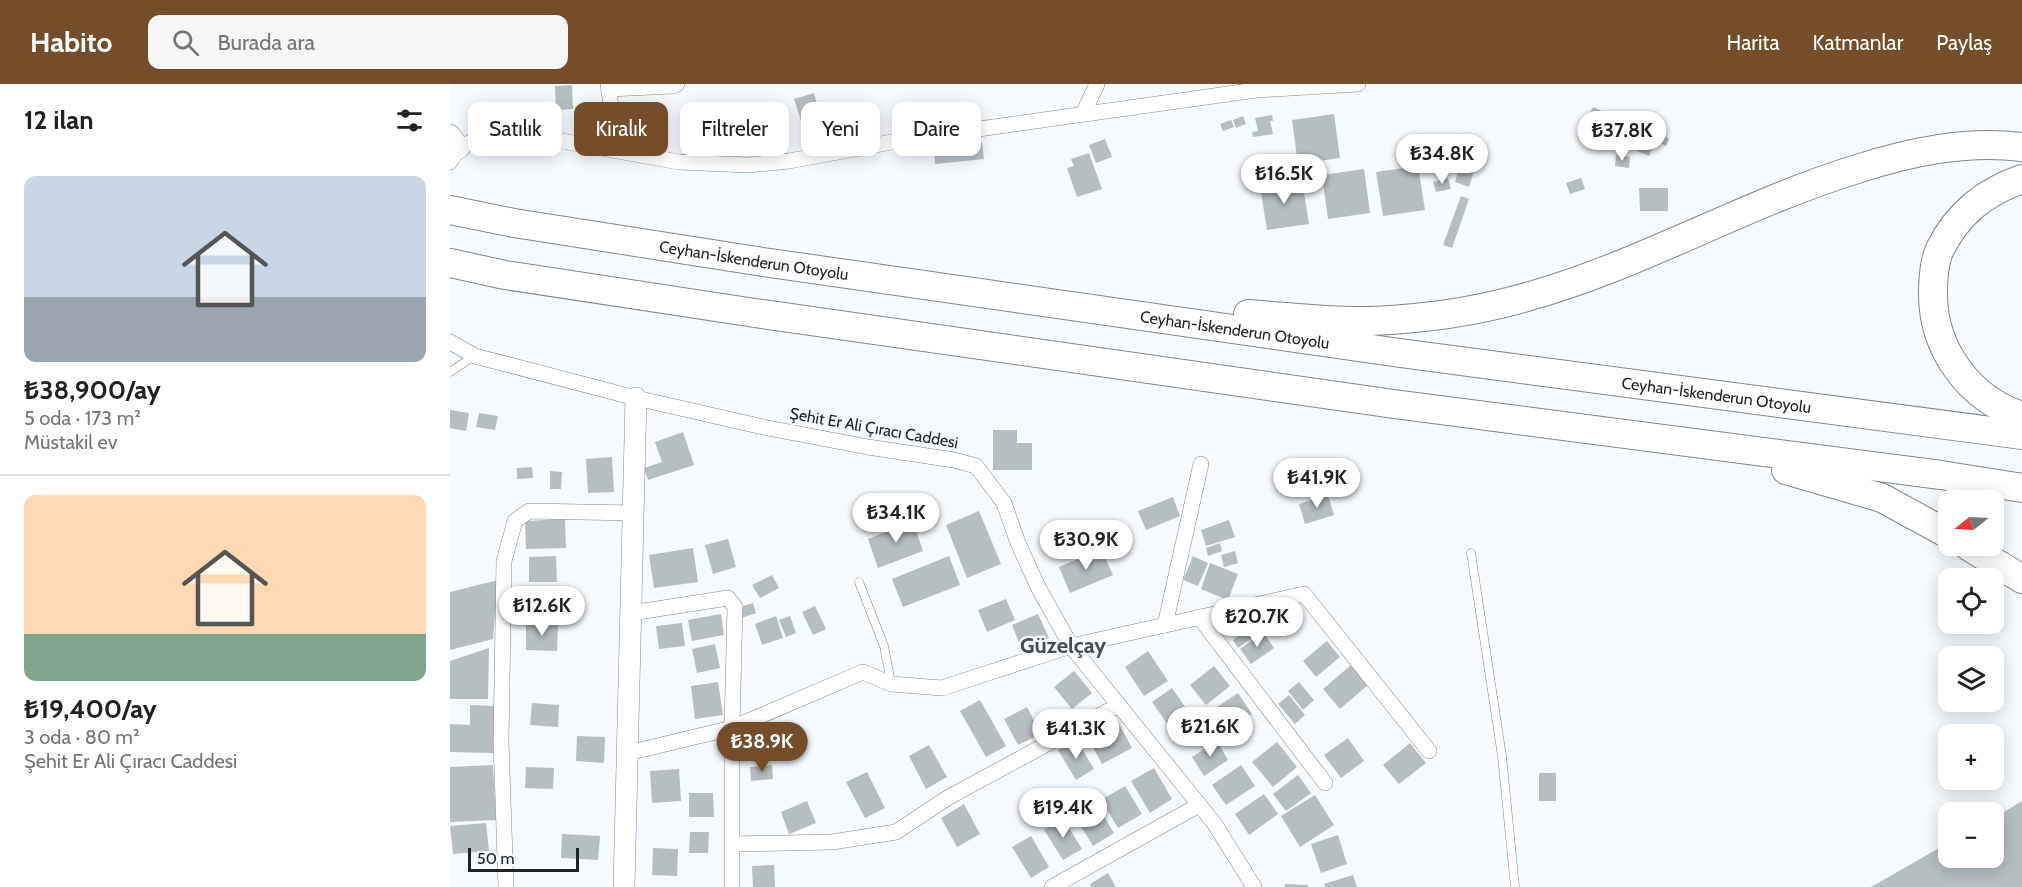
<!DOCTYPE html>
<html lang="tr">
<head>
<meta charset="utf-8">
<style>
	:root { --surface:#fff; --page:#f6f6f6; --text:#202124; --muted:#757577; --line:#e0e0e0; --accent:#744d2a }
	body { margin:0; font-family:Cabin,sans-serif; background:var(--page); color:var(--text); height:100vh; display:flex; flex-direction:column; font-size:22px; white-space:nowrap }
	* { box-sizing:border-box; margin:0 }
	p { font-size:20px; color:var(--muted) }
	.icon { flex:none; width:33px; height:33px; fill:none; stroke:currentColor; stroke-width:2; stroke-linecap:round; stroke-linejoin:round }
	.map { position:relative; flex:1; overflow:hidden }
	.panel { display:flex; flex-direction:column; background:var(--surface); width:450px }
	.panel>* { flex:none }
	.hud { position:absolute; left:18px; top:18px; width:570px; height:54px; display:flex; gap:12px }
	.needle { width:39px; rotate:252deg }
	.tools { position:absolute; left:1488px; top:406px; display:grid; gap:12px }
	.tools a { display:grid; place-items:center; width:66px; height:66px; border-radius:12px; background:var(--surface); box-shadow:0 3px 15px #0003; font-size:30px }
	.scale { position:absolute; left:18px; bottom:15px; width:111px; box-sizing:border-box; padding-left:6px; border:3px solid #202224; border-top:0; font-size:16px; line-height:21px; white-space:nowrap; color:#202224; -webkit-text-stroke:4px #f5fafe; paint-order:stroke }
	.price { position:absolute; translate:-50% -51px; padding:0 14px; border-radius:21px; background:#fff; color:#222; font-size:20px; line-height:39px; filter:drop-shadow(0 2px 3px #0008) }
	.price::after { content:''; position:absolute; left:50%; top:36px; width:18px; height:14px; margin-left:-9px; background:inherit; clip-path:polygon(0 0,100% 0,50% 100%) }
	.price.selected { background:var(--accent); color:#fff }
	ul { padding:0; list-style:none }
	li { display:grid; align-content:center; gap:12px; height:318px; padding:0 24px }
	li+li { border-top:2px solid var(--line) }
	li span { display:grid; place-items:center; height:186px; border-radius:12px; color:#555 }
	li>.icon { margin-inline-start:auto }
	span .icon { width:108px; height:108px; fill:#fffc; stroke-width:1 }
	li b { font-size:26px }
	h2 { display:flex; justify-content:space-between; align-items:center; height:72px; padding:0 24px; font-size:26px }
	.pill { padding:0 21px; border-radius:12px; background:var(--surface); box-shadow:0 3px 15px #0003; font-size:21px; line-height:54px }
	.pill.selected { background:var(--accent); color:#fff }
	header { display:flex; align-items:center; gap:36px; box-sizing:border-box; height:84px; padding:0 30px; background:var(--accent); color:#fff }
	header strong { font-size:28px }
	nav { display:flex; gap:33px; margin-inline-start:auto; font-size:21px }
	.search { width:420px; height:54px; background:var(--page); display:flex; align-items:center; gap:15px; box-sizing:border-box; padding:0 21px; border-radius:12px; color:var(--muted); font-size:22px }
	main { display:flex; flex:1; min-height:0 }
	.map>svg:first-child { display:block }
	.building { fill:#b7bec2 }
	.lines { fill:none; stroke-linecap:round; stroke-linejoin:round }
	.lane-casing { stroke:#80868a; stroke-width:9 }
	.street-casing { stroke:#80868a; stroke-width:16 }
	.secondary-casing { stroke:#80868a; stroke-width:22 }
	.highway-casing { stroke:#80868a; stroke-width:30 }
	.lane { stroke:#fff; stroke-width:8 }
	.street { stroke:#fff; stroke-width:15 }
	.secondary { stroke:#fff; stroke-width:21 }
	.highway { stroke:#fff; stroke-width:28 }
	.labels { text-anchor:middle; dominant-baseline:central; stroke-width:5; stroke-linejoin:round; paint-order:stroke }
	.street-label { font-size:16px; fill:#202224; stroke:#f5fafe }
	.district-label { font-size:22px; font-weight:bold; fill:#474c50; stroke:#f5fafe }
</style>
</head>
<body>
<header>
<strong>Habito</strong>
<div class="search"><svg class="icon" aria-label="search" viewBox="0 0 24 24"><circle cx="10" cy="10" r="6"/><path d="M15 15l6 6"/></svg>Burada ara</div>
<nav><a>Harita</a><a>Katmanlar</a><a>Paylaş</a></nav>
</header>
<main>
<section class="panel">
<h2>12 ilan<svg class="icon" aria-label="filters" viewBox="0 0 24 24"><path d="M4 7h16M4 17h16"/><circle cx="9" cy="7" r="2"/><circle cx="15" cy="17" r="2"/></svg></h2>
<ul>
<li><span style="background:linear-gradient(#c9d6e8 65%,#9aa5b1 0)"><svg class="icon" aria-label="home" viewBox="0 0 24 24"><path d="M3 11l9-7 9 7M6 9v11h12V9"/></svg></span><div><b>₺38,900/ay</b><p>5 oda · 173 m²</p><p>Müstakil ev</p></div></li>
<li><span style="background:linear-gradient(#ffd9b3 75%,#7fa58c 0)"><svg class="icon" aria-label="home" viewBox="0 0 24 24"><path d="M3 11l9-7 9 7M6 9v11h12V9"/></svg></span><div><b>₺19,400/ay</b><p>3 oda · 80 m²</p><p>Şehit Er Ali Çıracı Caddesi</p></div></li>
</ul>
</section>
<div class="map">
<svg width="1572" height="803" viewBox="0 0 1572 803">
	<rect width="100%" height="100%" fill="#f5fafe"/>
	<g class="building">
		<path d="M122,1L123,25L106,26L105,2Z"/>
		<path d="M364,9L372,37L353,43L344,15Z"/>
		<path d="M148,21L157,53L133,60L124,27Z"/>
		<path d="M1143,23L1178,39L1167,63L1150,55L1146,62L1136,57L1140,49L1133,45Z"/>
		<path d="M884,30L890,74L848,80L842,36Z"/>
		<path d="M309,31L320,35L314,53L303,50Z"/>
		<path d="M822,31L823,37H820L823,50L803,53L802,48L808,47L805,34Z"/>
		<path d="M793,32L796,40L786,44L783,36Z"/>
		<path d="M781,36L784,43L773,47L770,40Z"/>
		<path d="M1193,50L1206,55L1199,72L1187,67Z"/>
		<path d="M1212,50L1219,55L1216,62L1208,58Z"/>
		<path d="M655,55L662,73L646,79L639,61Z"/>
		<path d="M532,58L534,75L485,80L484,63Z"/>
		<path d="M1006,67L1028,74L1019,103L1005,98L1008,88L1000,86Z"/>
		<path d="M639,69L652,105L627,113L617,84L624,82L621,75Z"/>
		<path d="M1166,71L1180,73L1179,84L1165,82Z"/>
		<path d="M968,82L975,126L933,132L926,88Z"/>
		<path d="M914,85L920,129L878,135L872,91Z"/>
		<path d="M998,94L1001,105L986,108L983,98Z"/>
		<path d="M1131,94L1135,105L1120,110L1116,99Z"/>
		<path d="M852,96L859,140L817,146L810,102Z"/>
		<path d="M1189,104H1218V127H1190Z"/>
		<path d="M1011,112L1019,115L1002,164L993,161Z"/>
		<path d="M0,326L19,329L16,347L0,344Z"/>
		<path d="M29,329L48,332L45,346L26,343Z"/>
		<path d="M543,346H567V359H582V386H543Z"/>
		<path d="M233,348L244,381L198,396L194,384L212,378L205,358Z"/>
		<path d="M162,373L164,408L138,409L136,375Z"/>
		<path d="M82,383L83,394L67,395V384Z"/>
		<path d="M100,387L112,388L111,405H100Z"/>
		<path d="M878,411L884,431L855,440L849,420Z"/>
		<path d="M723,413L730,432L696,446L688,427Z"/>
		<path d="M529,427L551,480L517,494L496,441Z"/>
		<path d="M115,435L116,464L76,465L75,437Z"/>
		<path d="M779,436L785,453L756,462L751,446Z"/>
		<path d="M454,438L455,441L463,438L473,467L428,484L418,455L441,446L440,444Z"/>
		<path d="M278,455L286,483L263,490L255,461Z"/>
		<path d="M770,459L772,467L758,472L756,464Z"/>
		<path d="M243,464L248,498L204,504L199,471Z"/>
		<path d="M651,465L663,491L620,509L609,483Z"/>
		<path d="M785,467L788,479L774,483L771,471Z"/>
		<path d="M106,472L107,498H79V473Z"/>
		<path d="M499,472L510,501L453,523L442,495Z"/>
		<path d="M743,472L758,479L748,502L733,496Z"/>
		<path d="M760,479L788,490L778,516L751,505Z"/>
		<path d="M322,491L329,504L310,514L302,501Z"/>
		<path d="M48,496L43,555L0,566V508Z"/>
		<path d="M556,515L565,536L537,548L528,526Z"/>
		<path d="M303,519L306,529L291,534L287,524Z"/>
		<path d="M365,522L376,545L363,551L352,528Z"/>
		<path d="M271,530L274,551L242,557L238,536Z"/>
		<path d="M588,530L599,554L572,566L562,541Z"/>
		<path d="M326,532L333,554L312,561L305,540Z"/>
		<path d="M340,532L346,549L336,553L329,536Z"/>
		<path d="M232,539L235,562L209,565L206,542Z"/>
		<path d="M76,540L108,541L107,567L76,566Z"/>
		<path d="M805,540L811,548L788,564L783,556Z"/>
		<path d="M813,548L824,564L801,580L790,565Z"/>
		<path d="M877,557L890,573L866,593L853,577Z"/>
		<path d="M265,560L270,584L247,589L242,565Z"/>
		<path d="M39,564L38,615H0V577Z"/>
		<path d="M698,567L718,597L694,612L675,583Z"/>
		<path d="M901,581L918,601L890,625L873,605Z"/>
		<path d="M764,582L780,602L756,621L740,601Z"/>
		<path d="M624,587L642,609L622,625L604,603Z"/>
		<path d="M268,598L273,631L245,635L241,602Z"/>
		<path d="M849,598L864,616L853,626L838,607Z"/>
		<path d="M722,604L738,627L718,641L702,618Z"/>
		<path d="M788,609L802,630L775,648L761,627Z"/>
		<path d="M839,611L855,631L845,640L828,620Z"/>
		<path d="M530,616L556,662L536,673L510,627Z"/>
		<path d="M82,619L109,621L108,643L80,641Z"/>
		<path d="M20,621L44,622L43,669L0,668V640L20,641Z"/>
		<path d="M577,623L591,650L568,661L554,635Z"/>
		<path d="M666,634L682,664L652,680L636,650Z"/>
		<path d="M127,652L155,653L154,679L126,677Z"/>
		<path d="M898,654L914,677L891,694L874,671Z"/>
		<path d="M626,655L644,685L626,696L608,666Z"/>
		<path d="M767,657L778,676L754,692L742,673Z"/>
		<path d="M827,658L847,683L823,703L802,678Z"/>
		<path d="M960,659L976,679L949,700L933,681Z"/>
		<path d="M479,661L497,693L476,705L459,672Z"/>
		<path d="M43,681L46,736L0,738V683Z"/>
		<path d="M322,681L323,695L301,697L300,683Z"/>
		<path d="M791,681L805,702L776,721L762,701Z"/>
		<path d="M76,683L104,684L103,705L75,704Z"/>
		<path d="M704,684L722,715L700,729L681,697Z"/>
		<path d="M229,685L231,717L202,719L200,687Z"/>
		<path d="M417,688L435,724L415,734L396,698Z"/>
		<rect x="1089" y="689" width="17" height="28"/>
		<path d="M848,691L861,709L836,727L823,710Z"/>
		<path d="M675,702L692,730L668,744L651,716Z"/>
		<path d="M239,709H263L264,733H239Z"/>
		<path d="M814,710L828,730L799,751L785,730Z"/>
		<path d="M865,711L884,741L850,763L831,732Z"/>
		<path d="M357,717L366,739L339,750L331,728Z"/>
		<path d="M1572,717V803H1421L1498,759V774H1544V734Z"/>
		<path d="M645,718L664,749L643,762L624,731Z"/>
		<path d="M514,720L530,750L507,763L491,734Z"/>
		<path d="M613,734L632,765L613,776L594,746Z"/>
		<path d="M36,739L39,767L3,770L0,742Z"/>
		<path d="M240,748H259L258,769H239Z"/>
		<path d="M112,750L150,752L148,776L111,774Z"/>
		<path d="M888,751L897,780L871,789L861,760Z"/>
		<path d="M581,752L599,783L581,794L562,763Z"/>
		<path d="M203,764L228,765L227,792L202,791Z"/>
		<path d="M324,781L325,803H303L302,782Z"/>
		<path d="M658,789L666,803H641L640,800Z"/>
		<path d="M903,791L907,803H875L874,800Z"/>
		<path d="M835,800L858,801V803H835Z"/>
	</g>
	<g class="lines">
		<g class="lane-casing">
			<g id="lane">
				<path d="M0,288L24,272"/>
				<path d="M1021,469L1052,672L1065,803"/>
				<path d="M409,498L434,562L441,599"/>
			</g>
		</g>
		<g class="street-casing">
			<g id="street">
				<path d="M158,0L167,66"/>
				<path d="M159,5L223,2L227,0"/>
				<path d="M633,30L647,0"/>
				<path d="M0,78C12,55 37,51 62,48L229,78L298,81L339,77L458,55L806,6L908,0"/>
				<path d="M0,258L25,272L186,314L313,343L418,363L504,376L526,382L554,419L568,459L588,503L621,562L764,739L804,803"/>
				<path d="M181,529L278,514L285,523L282,644V803"/>
				<path d="M749,533L875,699"/>
				<path d="M715,541L751,380"/>
				<path d="M178,669L282,644L413,588L441,600L492,604L621,562L854,510L979,667"/>
				<path d="M283,760L382,758L446,748L499,713L669,621"/>
				<path d="M56,803L51,657L54,477L65,437L79,427L183,429"/>
				<path d="M602,803L749,721"/>
			</g>
		</g>
		<g class="secondary-casing">
			<g id="secondary">
				<path d="M0,51L9,64"/>
				<path d="M174,803L186,314"/>
			</g>
		</g>
		<g class="highway-casing">
			<g id="highway">
				<path d="M1572,95C1535,108 1508,129 1490,165C1484,178 1483,196 1483,210C1483,265 1519,315 1572,332"/>
				<path id="s1" d="M0,126L64,139L313,178L950,269L1572,351"/>
				<path d="M0,179L55,191L305,229L944,320L1491,391L1572,404"/>
				<path d="M798,230C839,233 880,238 921,237C972,235 1024,228 1073,214C1188,183 1293,120 1407,85C1460,68 1516,56 1572,63"/>
				<path d="M1336,386L1432,414L1498,450"/>
				<path d="M1518,462L1572,495"/>
			</g>
		</g>
		<use href="#lane" class="lane"/>
		<use href="#street" class="street"/>
		<use href="#secondary" class="secondary"/>
		<use href="#highway" class="highway"/>
	</g>
	<g class="labels">
		<g class="street-label">
			<text stroke="none"><textPath href="#s1" startOffset="308">Ceyhan-İskenderun Otoyolu</textPath></text>
			<text stroke="none"><textPath href="#s1" startOffset="794">Ceyhan-İskenderun Otoyolu</textPath></text>
			<text stroke="none"><textPath href="#s1" startOffset="1280">Ceyhan-İskenderun Otoyolu</textPath></text>
			<text transform="translate(424 344) rotate(10)">Şehit Er Ali Çıracı Caddesi</text>
		</g>
		<g class="district-label">
			<text x="613" y="561">Güzelçay</text>
		</g>
	</g>
</svg>
<div class="tools">
<a><svg class="needle" viewBox="-14 -14 28 28"><path d="M0-13l5 13h-10z" fill="#e53935"/><path d="M0 13l5-13h-10z" fill="#757577"/></svg></a>
<a><svg class="icon" aria-label="locate" viewBox="0 0 24 24"><circle cx="12" cy="12" r="6"/><path d="M12 2v4M12 18v4M2 12h4M18 12h4"/></svg></a>
<a><svg class="icon" aria-label="layers" viewBox="0 0 24 24"><path d="M12 4l9 5-9 5-9-5zM3 14l9 5 9-5"/></svg></a>
<a>+</a>
<a>−</a>
</div>
<div class="scale">50 m</div>
<b class="price" style="left:1172px;top:78px">₺37.8K</b>
<b class="price" style="left:992px;top:101px">₺34.8K</b>
<b class="price" style="left:834px;top:121px">₺16.5K</b>
<b class="price" style="left:867px;top:425px">₺41.9K</b>
<b class="price" style="left:446px;top:460px">₺34.1K</b>
<b class="price" style="left:636px;top:487px">₺30.9K</b>
<b class="price" style="left:92px;top:553px">₺12.6K</b>
<b class="price" style="left:807px;top:564px">₺20.7K</b>
<b class="price" style="left:760px;top:674px">₺21.6K</b>
<b class="price" style="left:626px;top:676px">₺41.3K</b>
<b class="price selected" style="left:312px;top:689px">₺38.9K</b>
<b class="price" style="left:613px;top:755px">₺19.4K</b>
<div class="hud">
<a class="pill">Satılık</a>
<a class="pill selected">Kiralık</a>
<a class="pill">Filtreler</a>
<a class="pill">Yeni</a>
<a class="pill">Daire</a>
</div>
</div>
</main>
</body>
</html>
